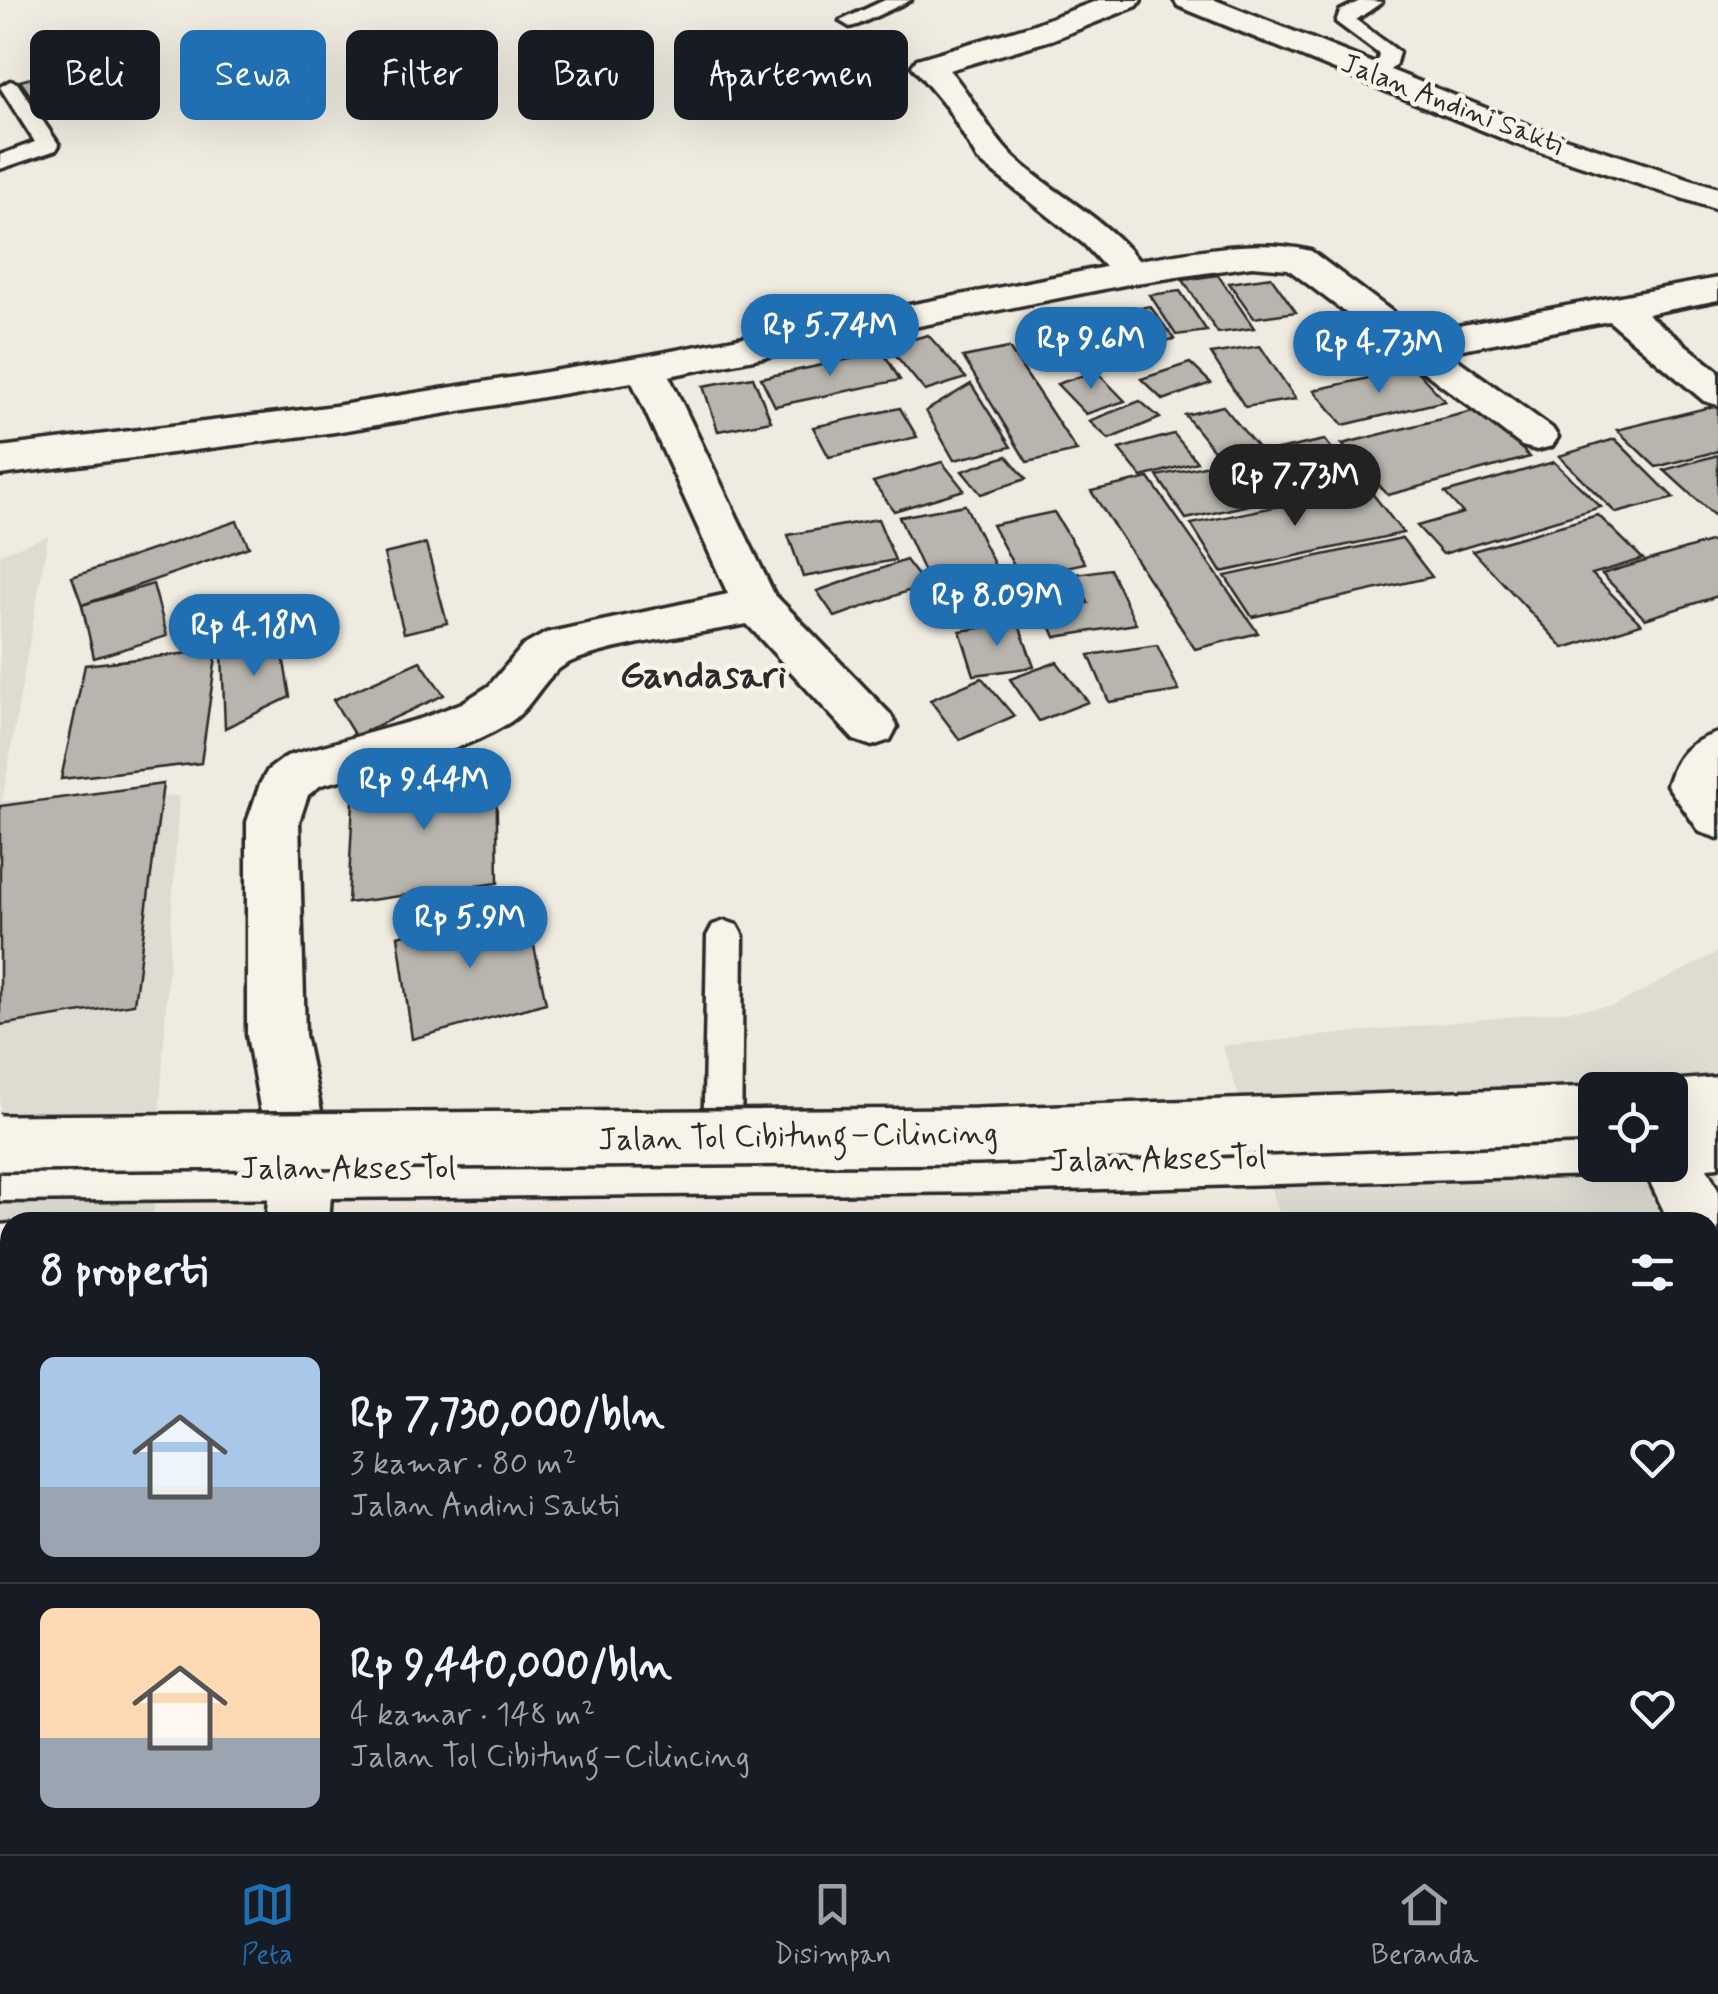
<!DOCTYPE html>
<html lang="id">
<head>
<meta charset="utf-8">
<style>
	:root { --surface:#171b24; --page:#242831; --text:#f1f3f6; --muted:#9ea1a6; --line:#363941; --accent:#1f6fb2 }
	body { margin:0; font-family:Mynerve,sans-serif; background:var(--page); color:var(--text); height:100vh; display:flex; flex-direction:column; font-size:38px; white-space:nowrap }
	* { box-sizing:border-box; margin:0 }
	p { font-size:32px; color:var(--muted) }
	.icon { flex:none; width:55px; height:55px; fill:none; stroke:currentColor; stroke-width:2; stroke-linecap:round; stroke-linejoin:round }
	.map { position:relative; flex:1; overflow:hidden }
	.details { position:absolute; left:0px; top:1212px; width:1720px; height:642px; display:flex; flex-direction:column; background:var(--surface); border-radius:30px 30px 0 0; box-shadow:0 10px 40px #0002 }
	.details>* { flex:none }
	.guide { position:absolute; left:30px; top:30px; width:1000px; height:90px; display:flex; gap:20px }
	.controls { position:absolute; left:1578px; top:1072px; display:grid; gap:20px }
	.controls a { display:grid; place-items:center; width:110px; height:110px; border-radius:15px; background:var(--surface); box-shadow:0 10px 40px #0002; font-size:50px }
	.price { position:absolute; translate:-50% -85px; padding:0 22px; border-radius:35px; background:var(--accent); color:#fff; font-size:32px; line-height:65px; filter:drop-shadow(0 2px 5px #0008) }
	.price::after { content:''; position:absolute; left:50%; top:60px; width:30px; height:22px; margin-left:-15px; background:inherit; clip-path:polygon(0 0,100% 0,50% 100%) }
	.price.active { background:#222; color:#fff }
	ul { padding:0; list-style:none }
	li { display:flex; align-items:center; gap:30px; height:250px; padding:0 40px }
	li+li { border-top:2px solid var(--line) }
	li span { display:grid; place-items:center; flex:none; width:280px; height:200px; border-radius:15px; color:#555 }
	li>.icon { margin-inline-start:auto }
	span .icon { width:120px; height:120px; fill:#fffc; stroke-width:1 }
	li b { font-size:42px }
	h2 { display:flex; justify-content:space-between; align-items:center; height:120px; padding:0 40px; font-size:42px }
	.pill { padding:0 35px; border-radius:15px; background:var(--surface); box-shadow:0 10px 40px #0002; font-size:35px; line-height:90px }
	.pill.active { background:var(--accent); color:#fff }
	.dock { display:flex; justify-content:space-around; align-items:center; height:140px; border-top:2px solid var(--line); background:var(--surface); font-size:28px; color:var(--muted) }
	.dock a { display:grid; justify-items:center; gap:5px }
	.dock .active { color:var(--accent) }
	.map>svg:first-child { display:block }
	.built { fill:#dedbd1; fill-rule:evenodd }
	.building { fill:#b8b5ae; stroke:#2b2b2b; stroke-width:2.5 }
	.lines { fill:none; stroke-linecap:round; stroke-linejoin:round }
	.service-casing { stroke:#2b2b2b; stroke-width:7 }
	.minor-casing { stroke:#2b2b2b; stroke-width:7 }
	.primary-casing { stroke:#2b2b2b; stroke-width:7 }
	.motorway-casing { stroke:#2b2b2b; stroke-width:7 }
	.service { fill:#f7f3e8; fill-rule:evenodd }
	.minor { fill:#f7f3e8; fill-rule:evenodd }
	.primary { fill:#f7f3e8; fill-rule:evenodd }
	.motorway { fill:#f7f3e8; fill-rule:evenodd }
	.motorway-bridge-casing { stroke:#2b2b2b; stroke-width:62; stroke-linecap:butt }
	.motorway-bridge { stroke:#f7f3e8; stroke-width:55 }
	.labels { text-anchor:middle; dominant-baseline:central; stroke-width:9; stroke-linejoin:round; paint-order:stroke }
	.far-street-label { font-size:28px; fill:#2b2b2b; stroke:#f7f3e8 }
	.street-label { font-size:32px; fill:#2b2b2b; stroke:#f7f3e8 }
	.quarter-label { font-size:38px; font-weight:bold; fill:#2b2b2b; stroke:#f7f3e8 }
</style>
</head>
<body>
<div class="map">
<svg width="1718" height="1854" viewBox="0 0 1718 1854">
	<rect width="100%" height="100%" fill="#efebe0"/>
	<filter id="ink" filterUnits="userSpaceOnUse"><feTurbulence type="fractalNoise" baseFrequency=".01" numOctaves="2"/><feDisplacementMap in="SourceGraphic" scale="20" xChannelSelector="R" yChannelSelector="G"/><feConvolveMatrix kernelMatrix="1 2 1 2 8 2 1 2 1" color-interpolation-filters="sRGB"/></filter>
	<g filter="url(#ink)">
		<path class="built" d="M48,536L2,801L179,796L153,1222H10V1845H1710V1222H1282L1222,1046L1614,1006L1718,952V1854H0V554ZM1595,1090H1670V1165H1595Z"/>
		<g class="building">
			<path d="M67,68L94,101L45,116L20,81Z"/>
			<path d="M1218,275L1254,328L1218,333L1183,280Z"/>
			<path d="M1271,277L1296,312L1254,318L1229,283Z"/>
			<path d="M1180,291L1207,331L1176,335L1150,295Z"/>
			<path d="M1150,306L1174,339L1101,352L1079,319Z"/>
			<path d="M928,335L966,378L925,391L888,346Z"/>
			<path d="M1260,346L1296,399L1245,407L1211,354Z"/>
			<path d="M1009,348L1077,451L1027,462L963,357Z"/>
			<path d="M883,352L900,380L775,406L761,378Z"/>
			<path d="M1190,363L1211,383L1163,400L1141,379Z"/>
			<path d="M1414,368L1445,401L1343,425L1314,390Z"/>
			<path d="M1096,371L1125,401L1086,414L1057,384Z"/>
			<path d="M753,377L771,421L718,431L703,386Z"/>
			<path d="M971,384L1011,447L954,460L926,411Z"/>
			<path d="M1140,401L1160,418L1109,439L1089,421Z"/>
			<path d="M1718,405V451L1656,467L1617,430Z"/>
			<path d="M1223,406L1259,449L1221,459L1185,415Z"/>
			<path d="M900,408L917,437L829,457L813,427Z"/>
			<path d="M1481,409L1530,457L1388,495L1342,444Z"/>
			<path d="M1174,434L1197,462L1142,477L1119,449Z"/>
			<path d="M1615,439L1674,498L1616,513L1559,456Z"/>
			<path d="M1325,440L1357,481L1186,519L1157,476Z"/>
			<path d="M1718,455V519L1664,470Z"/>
			<path d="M1007,456L1026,479L981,494L962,471Z"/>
			<path d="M942,462L964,490L894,511L873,482Z"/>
			<path d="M1554,462L1601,507L1443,554L1417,526L1463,513L1445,493Z"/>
			<path d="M1149,478L1258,633L1195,649L1091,491Z"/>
			<path d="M1368,488L1403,533L1221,572L1191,524Z"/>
			<path d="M965,505L1002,580L934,594L899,517Z"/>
			<path d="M1054,512L1085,563L1020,577L992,525Z"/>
			<path d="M1598,515L1643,559L1592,574L1641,624L1564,648L1473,551Z"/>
			<path d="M878,519L895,560L803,577L788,535Z"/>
			<path d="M237,521L249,547L82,605L72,577Z"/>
			<path d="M1402,538L1432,577L1252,617L1225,576Z"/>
			<path d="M1713,541L1718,546V596L1645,619L1602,574Z"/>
			<path d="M426,544L447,623L404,633L384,554Z"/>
			<path d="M906,560L925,585L835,617L817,591Z"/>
			<path d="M1110,569L1136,624L1055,637L1043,609L1088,603L1076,574Z"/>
			<path d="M153,584L167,636L94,658L82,605Z"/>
			<path d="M1018,622L1034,667L974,675L960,631Z"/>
			<path d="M279,632L290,697L225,728L222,653Z"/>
			<path d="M1157,645L1179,691L1109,702L1089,655Z"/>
			<path d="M217,650L201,763L61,779L85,665Z"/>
			<path d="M420,661L444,695L355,736L333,700Z"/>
			<path d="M1057,662L1088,702L1039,721L1010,679Z"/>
			<path d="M982,678L1014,716L960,740L930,700Z"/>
			<path d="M496,762L498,883L348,903L354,780Z"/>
			<path d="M163,784L134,1004L0,1025V806Z"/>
			<path d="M525,903L546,1003L412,1039L398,936Z"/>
		</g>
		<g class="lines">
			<g class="service-casing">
				<g id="service">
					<path d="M885,0H911L857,25L850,27L840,21Z"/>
					<path d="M1362,0L1382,2L1356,20L1399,52L1395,66L1375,81L1365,75L1378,60L1379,54L1336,22L1340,11Z"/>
					<path d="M10,81L17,83L59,145L56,150L0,169V155L35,142L0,87Z"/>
					<path d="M725,921L737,925L743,936L741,1156L736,1169L722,1174L708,1169L703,1156L707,936L713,925Z"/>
					<rect x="0" y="1561" width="10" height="46"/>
					<path d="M1591,1845H1644L1648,1854H1594Z"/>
				</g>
			</g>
			<g class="minor-casing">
				<g id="minor">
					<path d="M1099,0H1141L1137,6L1051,40L949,70C975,99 990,137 1019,162C1059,197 1105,218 1138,260C1195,252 1254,237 1311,251L1414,328H1447L1718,278V300L1647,314L1718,371V405L1704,401L1609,321L1447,352L1552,428L1558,437L1552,446L1537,450L1522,446L1288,269L1252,266L1129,284L669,376L774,594L890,714L897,727L890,740L872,746L854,740L747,624C693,635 626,642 575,660C545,670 535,706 510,722C455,757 383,768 321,785L308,795L299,822L305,1035L333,1168L329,1222H266L271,1168L247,1035V822L260,784L268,770L287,756L423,718L462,703L489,686L523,646L546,633L728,594L632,382L335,432L0,475V447L335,406L646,356L1105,267L1084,244L978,160L948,109L912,66L917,59L1029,26Z"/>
					<path d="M1174,0H1215L1540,130L1718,188V210L1516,144L1178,6Z"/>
					<path d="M1718,733V838L1700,832L1667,785C1676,755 1688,742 1718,733Z"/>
				</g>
			</g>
			<g class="primary-casing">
				<g id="primary">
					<path d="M1718,1111V1167L1707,1168L1718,1190V1246L1710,1249V1222H1669L1642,1165H1670V1114Z"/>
					<path d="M1595,1117V1165H1617L1595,1175L997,1192L0,1201V1143L997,1134Z"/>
					<path d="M10,1224V1288L0,1289V1225Z"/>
				</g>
			</g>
			<g class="motorway-casing">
				<g id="motorway">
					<path d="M1718,1077V1133L1670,1137V1090L1649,1089L1670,1081Z"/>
					<path d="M1718,1227V1291L1710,1292V1228Z"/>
					<rect x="0" y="1262" width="10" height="66"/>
				</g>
			</g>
			<use href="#service" class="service"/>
			<use href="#minor" class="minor"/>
			<use href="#primary" class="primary"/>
			<use href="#motorway" class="motorway"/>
			<g class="motorway-bridge-casing">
				<path id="motorway-bridge" d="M0,1143L977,1136L1595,1114"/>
			</g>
			<use href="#motorway-bridge" class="motorway-bridge"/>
		</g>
	</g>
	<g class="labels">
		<g class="far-street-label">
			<text transform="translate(1452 105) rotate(21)">Jalan Andini Sakti</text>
		</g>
		<g class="street-label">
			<text transform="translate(798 1137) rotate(-1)">Jalan Tol Cibitung–Cilincing</text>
			<text transform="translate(1158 1160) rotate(-1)">Jalan Akses Tol</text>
			<text x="348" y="1169">Jalan Akses Tol</text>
		</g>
		<g class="quarter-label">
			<text x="703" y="676">Gandasari</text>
		</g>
	</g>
</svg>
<div class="controls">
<a><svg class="icon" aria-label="locate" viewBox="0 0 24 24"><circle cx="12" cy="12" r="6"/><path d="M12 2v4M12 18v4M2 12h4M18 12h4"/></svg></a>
</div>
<b class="price" style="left:830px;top:379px">Rp 5.74M</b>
<b class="price" style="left:1091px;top:392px">Rp 9.6M</b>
<b class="price" style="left:1379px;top:396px">Rp 4.73M</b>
<b class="price active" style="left:1295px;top:529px">Rp 7.73M</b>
<b class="price" style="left:997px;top:649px">Rp 8.09M</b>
<b class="price" style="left:254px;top:679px">Rp 4.18M</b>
<b class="price" style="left:424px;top:833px">Rp 9.44M</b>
<b class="price" style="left:470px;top:971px">Rp 5.9M</b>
<div class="guide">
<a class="pill">Beli</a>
<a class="pill active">Sewa</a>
<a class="pill">Filter</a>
<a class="pill">Baru</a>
<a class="pill">Apartemen</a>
</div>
<section class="details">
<h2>8 properti<svg class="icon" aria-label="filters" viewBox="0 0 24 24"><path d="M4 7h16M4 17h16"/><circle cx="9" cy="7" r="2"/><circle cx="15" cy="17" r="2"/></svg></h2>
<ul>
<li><span style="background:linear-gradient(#a9c7e8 65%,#9aa5b1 0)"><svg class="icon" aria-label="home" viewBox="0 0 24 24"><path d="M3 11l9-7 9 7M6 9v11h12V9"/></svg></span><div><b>Rp 7,730,000/bln</b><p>3 kamar · 80 m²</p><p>Jalan Andini Sakti</p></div><svg class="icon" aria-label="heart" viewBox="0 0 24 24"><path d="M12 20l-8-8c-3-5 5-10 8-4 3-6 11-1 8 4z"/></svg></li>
<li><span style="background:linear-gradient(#ffd9b3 65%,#9aa5b1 0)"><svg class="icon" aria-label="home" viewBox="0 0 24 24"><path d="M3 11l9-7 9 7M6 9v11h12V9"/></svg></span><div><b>Rp 9,440,000/bln</b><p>4 kamar · 148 m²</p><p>Jalan Tol Cibitung–Cilincing</p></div><svg class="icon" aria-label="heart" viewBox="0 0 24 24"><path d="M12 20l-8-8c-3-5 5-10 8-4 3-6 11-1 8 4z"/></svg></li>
</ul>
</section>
</div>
<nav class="dock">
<a class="active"><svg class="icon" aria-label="map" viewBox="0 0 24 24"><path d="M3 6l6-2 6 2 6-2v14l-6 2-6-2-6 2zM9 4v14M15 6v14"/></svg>Peta</a>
<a><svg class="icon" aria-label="saved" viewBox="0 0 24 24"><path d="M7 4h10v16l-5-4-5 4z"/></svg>Disimpan</a>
<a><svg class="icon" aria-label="home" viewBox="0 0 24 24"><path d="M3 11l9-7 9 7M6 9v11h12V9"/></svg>Beranda</a>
</nav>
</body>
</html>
